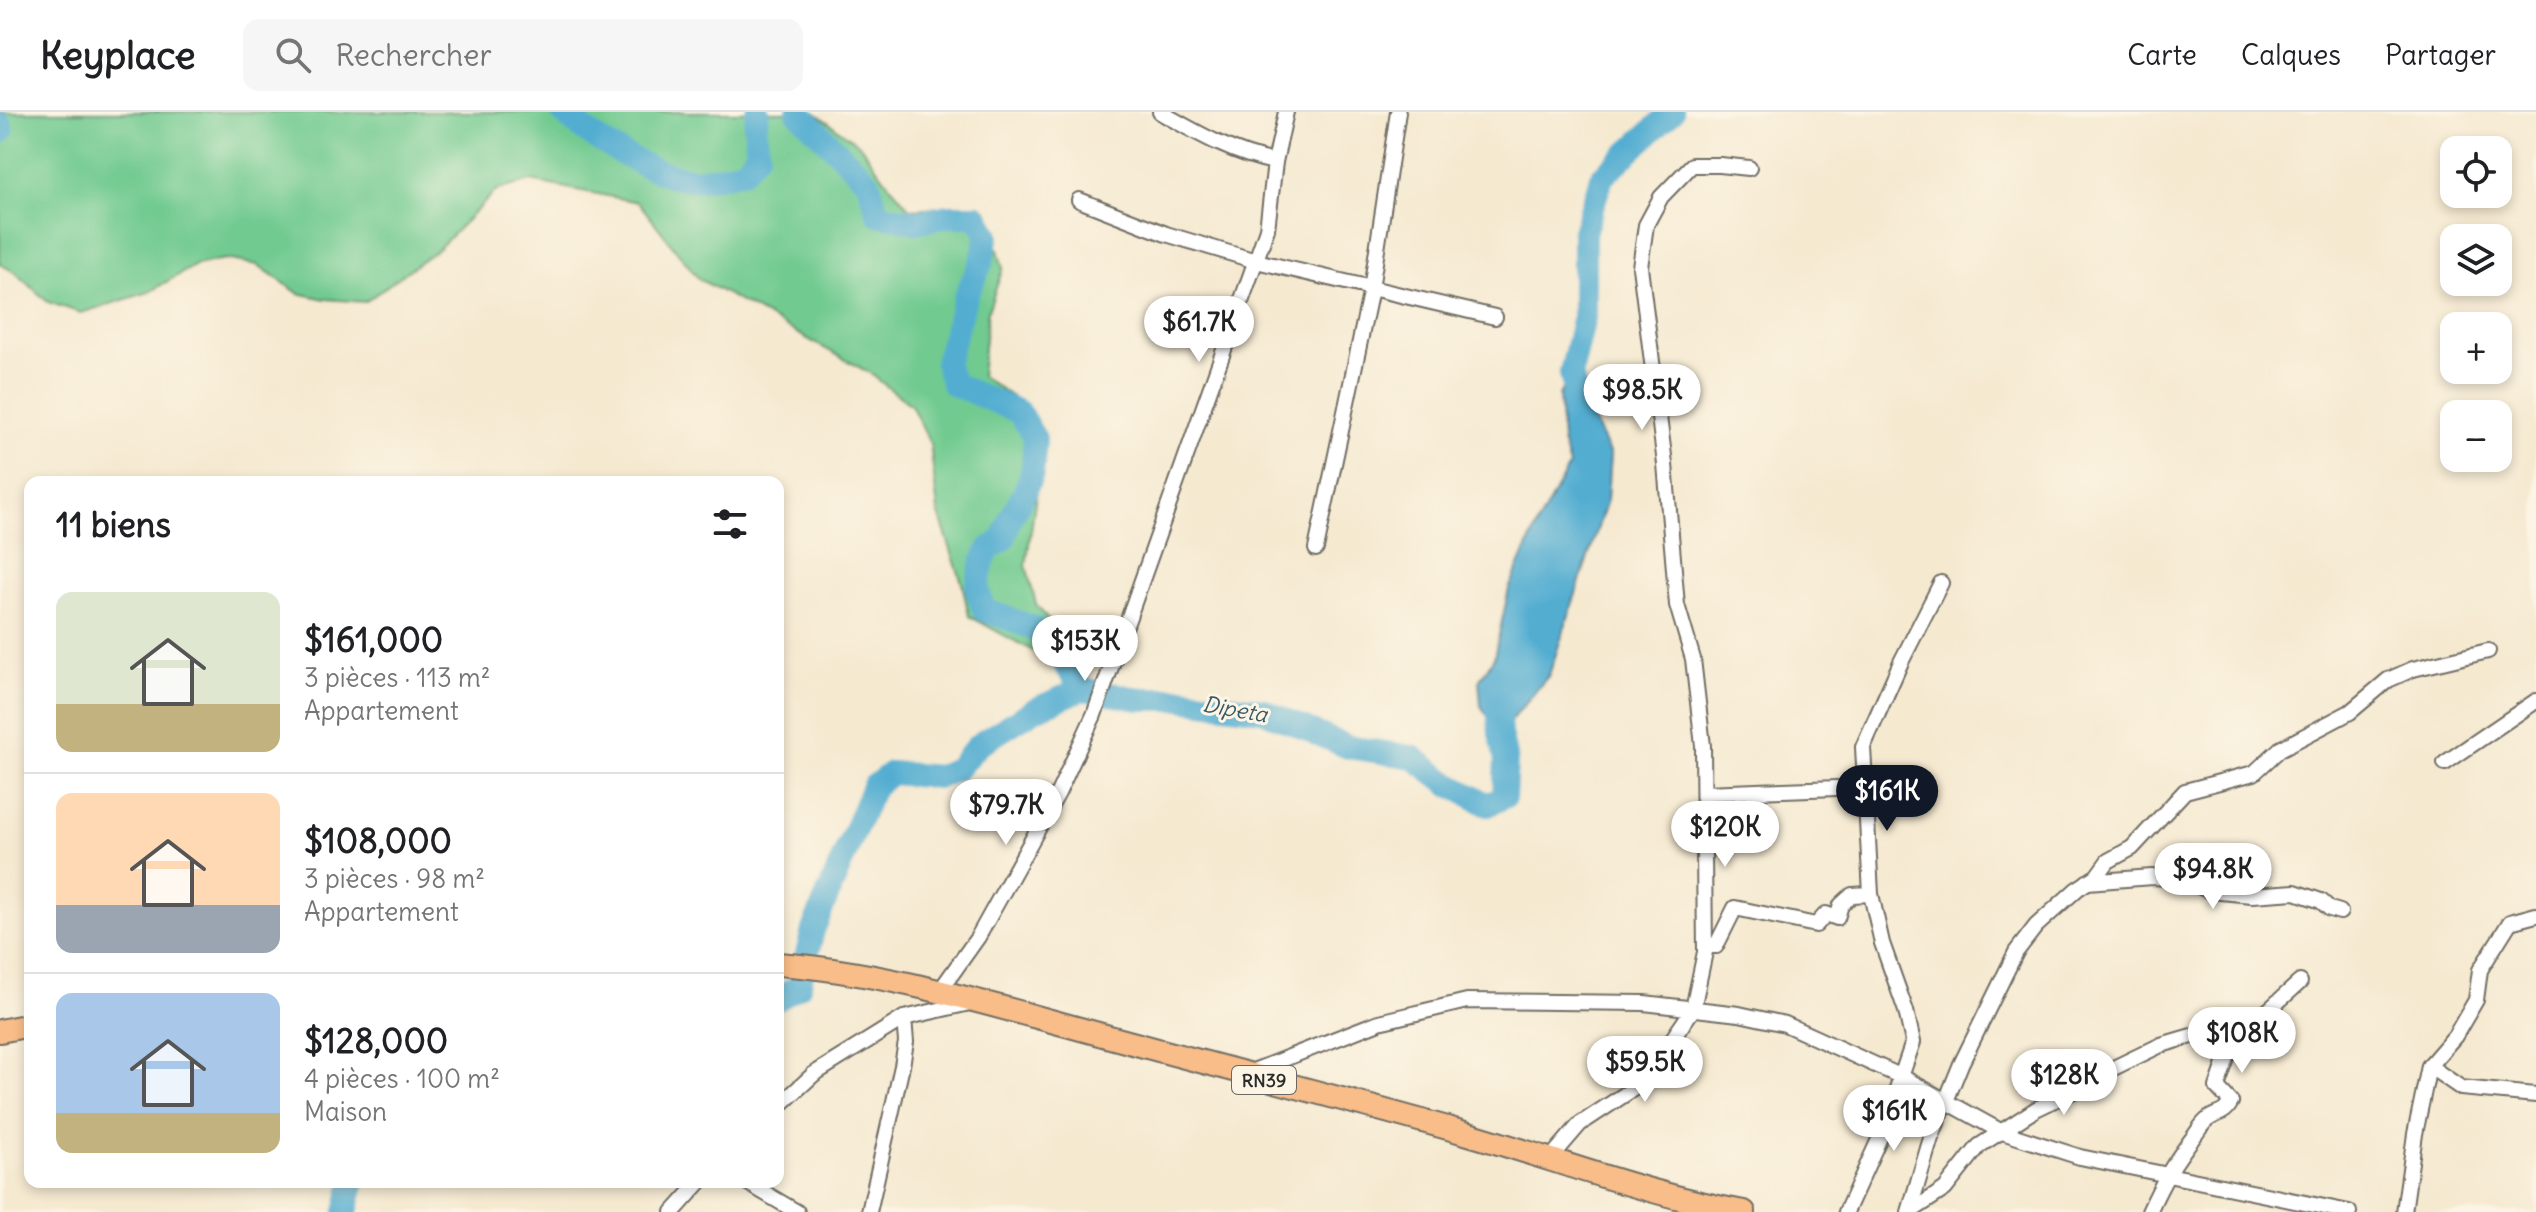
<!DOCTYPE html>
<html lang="fr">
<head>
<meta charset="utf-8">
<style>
	:root { --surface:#fff; --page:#f6f6f6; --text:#202124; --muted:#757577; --line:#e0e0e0; --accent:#111827 }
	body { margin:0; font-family:Delius,sans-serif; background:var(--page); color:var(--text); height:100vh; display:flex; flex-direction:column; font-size:30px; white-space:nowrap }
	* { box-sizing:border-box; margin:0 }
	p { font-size:26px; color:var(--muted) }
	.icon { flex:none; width:44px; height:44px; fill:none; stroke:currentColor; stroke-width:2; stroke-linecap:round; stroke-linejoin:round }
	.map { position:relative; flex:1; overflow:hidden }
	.side { position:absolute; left:24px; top:364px; width:760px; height:712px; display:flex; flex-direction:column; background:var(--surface); border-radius:16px; box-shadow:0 4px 12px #0003 }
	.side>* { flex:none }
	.tools { position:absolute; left:2440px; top:24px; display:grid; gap:16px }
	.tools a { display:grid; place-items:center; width:72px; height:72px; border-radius:16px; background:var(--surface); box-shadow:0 4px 12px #0003; font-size:40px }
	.price { position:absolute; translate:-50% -68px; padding:0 18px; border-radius:28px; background:#fff; color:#222; font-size:26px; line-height:52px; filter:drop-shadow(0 2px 4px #0008) }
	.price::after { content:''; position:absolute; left:50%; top:48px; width:24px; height:18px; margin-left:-12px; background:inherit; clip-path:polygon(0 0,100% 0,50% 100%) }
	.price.on { background:var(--accent); color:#fff }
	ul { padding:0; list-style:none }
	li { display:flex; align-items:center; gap:24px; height:200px; padding:0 32px }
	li+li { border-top:2px solid var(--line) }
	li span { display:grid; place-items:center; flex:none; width:224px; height:160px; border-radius:16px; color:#555 }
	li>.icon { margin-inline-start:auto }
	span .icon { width:96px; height:96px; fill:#fffc; stroke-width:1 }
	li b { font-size:34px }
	h2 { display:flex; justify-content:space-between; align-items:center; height:96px; padding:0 32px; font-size:34px }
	header { display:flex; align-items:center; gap:48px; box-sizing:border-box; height:112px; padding:0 40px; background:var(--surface); border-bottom:2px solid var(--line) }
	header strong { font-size:38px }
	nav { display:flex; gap:44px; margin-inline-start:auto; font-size:28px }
	.search { width:560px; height:72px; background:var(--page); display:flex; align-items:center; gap:20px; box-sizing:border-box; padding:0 28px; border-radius:16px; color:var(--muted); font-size:30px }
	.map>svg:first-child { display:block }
	.green { fill:#71ca90; stroke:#4e7a5e; stroke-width:2 }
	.water { fill:#53add1; stroke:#3f6c7e; stroke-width:2 }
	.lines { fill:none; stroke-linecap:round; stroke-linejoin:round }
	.river { stroke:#53add1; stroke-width:24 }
	.minor-casing { stroke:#726e65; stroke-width:18 }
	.highway-casing { stroke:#726e65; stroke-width:26 }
	.minor { stroke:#fff; stroke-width:14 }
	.highway { stroke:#f8bd88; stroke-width:22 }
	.labels { text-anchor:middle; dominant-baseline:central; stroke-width:6; stroke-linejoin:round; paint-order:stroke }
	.shield { fill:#fcf5e5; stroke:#6a6863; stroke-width:2 }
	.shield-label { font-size:18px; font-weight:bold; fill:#2b2b2b }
	.water-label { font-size:22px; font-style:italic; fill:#395865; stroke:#fcf5e5 }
</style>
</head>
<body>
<header>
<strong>Keyplace</strong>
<div class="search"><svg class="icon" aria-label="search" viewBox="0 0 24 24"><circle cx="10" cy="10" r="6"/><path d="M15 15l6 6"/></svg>Rechercher</div>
<nav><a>Carte</a><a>Calques</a><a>Partager</a></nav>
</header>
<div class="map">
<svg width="2536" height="1100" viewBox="0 0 2536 1100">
	<rect width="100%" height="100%" fill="#fcf5e5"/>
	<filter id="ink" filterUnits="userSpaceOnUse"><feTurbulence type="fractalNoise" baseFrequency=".0125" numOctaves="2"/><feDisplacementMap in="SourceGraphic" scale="16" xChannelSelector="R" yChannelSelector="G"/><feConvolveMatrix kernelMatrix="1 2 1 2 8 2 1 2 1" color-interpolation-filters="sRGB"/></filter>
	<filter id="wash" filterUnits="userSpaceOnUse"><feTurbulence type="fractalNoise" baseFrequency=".006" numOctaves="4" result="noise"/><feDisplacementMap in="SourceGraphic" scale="32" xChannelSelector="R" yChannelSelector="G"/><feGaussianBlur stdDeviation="1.8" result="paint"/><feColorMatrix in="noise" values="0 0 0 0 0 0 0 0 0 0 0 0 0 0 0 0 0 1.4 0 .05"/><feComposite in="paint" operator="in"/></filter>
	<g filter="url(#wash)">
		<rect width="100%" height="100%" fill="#f5e9d0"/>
		<path class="green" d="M0,0H814L860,33L888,71L910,97L968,93L987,98L1003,156L988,199L981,264L1020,290L1045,322L1026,453L1036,492L1067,532L1042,544L969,504L962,471L938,399L930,331L911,293L868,260L699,167L638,90L531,69L497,78L439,136L365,190L325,187L298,181L258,153L225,147L196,153L149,180L81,201L48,190L16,161L0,152Z"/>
		<path class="water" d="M1571,261L1610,343L1607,388L1549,563L1500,622L1481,594L1479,569L1494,545L1509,477L1537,413L1569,354L1562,329L1559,283Z"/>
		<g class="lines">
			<g class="river">
				<path d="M562,0C590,26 650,62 689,67C706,69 727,63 744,58L758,41L755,14L758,0"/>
				<path d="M798,0L868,70L878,102L916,110L949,104H977L988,123L981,151L966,183L946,251L953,272L1019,300L1035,327L1032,361L1024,382L1011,405L1003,428L989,437L983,449L977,476L984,498L1034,516L1056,539L1082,577L1139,587H1182L1262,598L1348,635L1413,645L1449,672L1488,693L1504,685L1506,648L1500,622L1498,589"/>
				<path d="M0,12L2,18L0,20"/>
				<path d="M1578,293L1571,261L1584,205V120L1602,65L1672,0"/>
				<path d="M778,887L799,874L813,818L873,675L891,661L939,665L958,656L978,633L1034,598L1082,577"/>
				<path d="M346,1100L353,1070"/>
			</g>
		</g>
	</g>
	<g filter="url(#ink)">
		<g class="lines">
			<g class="minor-casing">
				<g id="minor">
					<path d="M1275,50L1286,0"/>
					<path d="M1079,88L1166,122L1256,149L1495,205"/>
					<path d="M1316,437L1371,177L1398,0"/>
					<path d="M2445,651L2536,589"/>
					<path d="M1704,681L1865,675L1915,670"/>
					<path d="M2087,770L2152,765L2182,767L2210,779L2252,783L2295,780L2321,789L2330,797L2340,800"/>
					<path d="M1705,834H1716L1735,796L1816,813L1826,802L1837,806L1841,793L1852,783L1871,782"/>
					<path d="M939,880L978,825L1058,681L1094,603L1267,117L1275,50C1233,42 1197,21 1160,0"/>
					<path d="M2429,954L2461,976L2536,983"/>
					<path d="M1248,961L1379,910L1467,889L1644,891L1739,902L1785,912L1902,965L2002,1020L2080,1045L2349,1100"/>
					<path d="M778,995L814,962L904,906L974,890"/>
					<path d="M1550,1047L1580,1012L1633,977L1656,951L1693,897L1705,840L1703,634L1693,547L1677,493L1665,352L1640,155L1646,113L1661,85L1692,53H1720L1749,56"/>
					<path d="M746,1070L797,1100"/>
					<path d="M673,1100L700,1070"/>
					<path d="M869,1100L902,954L906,930L904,906"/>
					<path d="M1846,1100L1881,1023L1913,930L1906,899L1882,831L1871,782L1863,635L1901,550L1941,471"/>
					<path d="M1909,1100L1931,1026L1961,952L2016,840L2036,814L2077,777L2097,764L2108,749L2132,736L2185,679L2254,661L2280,637L2350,600L2388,568L2413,557L2488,539"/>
					<path d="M1910,1100L1945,1077L1979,1034L2036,997L2084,974L2095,965L2161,933L2195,923L2214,921L2235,923"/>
					<path d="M2149,1100C2163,1069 2174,1050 2195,1023C2198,1019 2202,1012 2207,1008C2216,1000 2224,1004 2231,990L2217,975L2235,923L2251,914L2300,870"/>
					<path d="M2404,1100L2415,1022L2429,954L2455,924L2476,888L2480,858L2510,810L2536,803"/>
				</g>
			</g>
			<g class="highway-casing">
				<g id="highway">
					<path d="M778,852C878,859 977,889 1073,915C1204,951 1335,984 1465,1021C1558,1048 1648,1083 1744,1100"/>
					<path d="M0,919L30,913"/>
				</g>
			</g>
			<use href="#minor" class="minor"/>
			<use href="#highway" class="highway"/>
		</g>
	</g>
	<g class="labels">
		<rect class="shield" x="1232" y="954" width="64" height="28" rx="6"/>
		<g class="shield-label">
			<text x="1264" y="968">RN39</text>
		</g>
		<g class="water-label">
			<text transform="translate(1235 597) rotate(10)">Dipeta</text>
		</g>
	</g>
</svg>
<div class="tools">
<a><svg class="icon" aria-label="locate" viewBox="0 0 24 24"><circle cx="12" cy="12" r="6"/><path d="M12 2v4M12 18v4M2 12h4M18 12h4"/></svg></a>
<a><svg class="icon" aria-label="layers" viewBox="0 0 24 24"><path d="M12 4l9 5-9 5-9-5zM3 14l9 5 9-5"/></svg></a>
<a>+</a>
<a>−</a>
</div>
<b class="price" style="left:1199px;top:252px">$61.7K</b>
<b class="price" style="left:1642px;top:320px">$98.5K</b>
<b class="price" style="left:1085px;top:571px">$153K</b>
<b class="price on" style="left:1887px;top:721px">$161K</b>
<b class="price" style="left:1006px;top:735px">$79.7K</b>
<b class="price" style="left:1725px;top:757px">$120K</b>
<b class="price" style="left:2213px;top:799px">$94.8K</b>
<b class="price" style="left:2242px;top:963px">$108K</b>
<b class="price" style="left:1645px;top:992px">$59.5K</b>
<b class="price" style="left:2064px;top:1005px">$128K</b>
<b class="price" style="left:1894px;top:1041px">$161K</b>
<section class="side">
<h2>11 biens<svg class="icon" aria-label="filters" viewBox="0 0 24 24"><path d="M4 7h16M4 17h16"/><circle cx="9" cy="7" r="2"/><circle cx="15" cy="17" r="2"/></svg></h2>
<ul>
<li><span style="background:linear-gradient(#dfe7d0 70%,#c2b280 0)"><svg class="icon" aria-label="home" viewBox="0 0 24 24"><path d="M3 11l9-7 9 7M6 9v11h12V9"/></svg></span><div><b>$161,000</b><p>3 pièces · 113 m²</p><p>Appartement</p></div></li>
<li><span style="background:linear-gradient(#ffd9b3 70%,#9aa5b1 0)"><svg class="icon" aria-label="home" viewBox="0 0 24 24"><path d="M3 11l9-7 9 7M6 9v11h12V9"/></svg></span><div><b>$108,000</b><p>3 pièces · 98 m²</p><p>Appartement</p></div></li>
<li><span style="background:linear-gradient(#a9c7e8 75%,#c2b280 0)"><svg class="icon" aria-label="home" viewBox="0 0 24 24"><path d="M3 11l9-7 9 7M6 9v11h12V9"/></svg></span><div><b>$128,000</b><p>4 pièces · 100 m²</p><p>Maison</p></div></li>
</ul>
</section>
</div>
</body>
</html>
